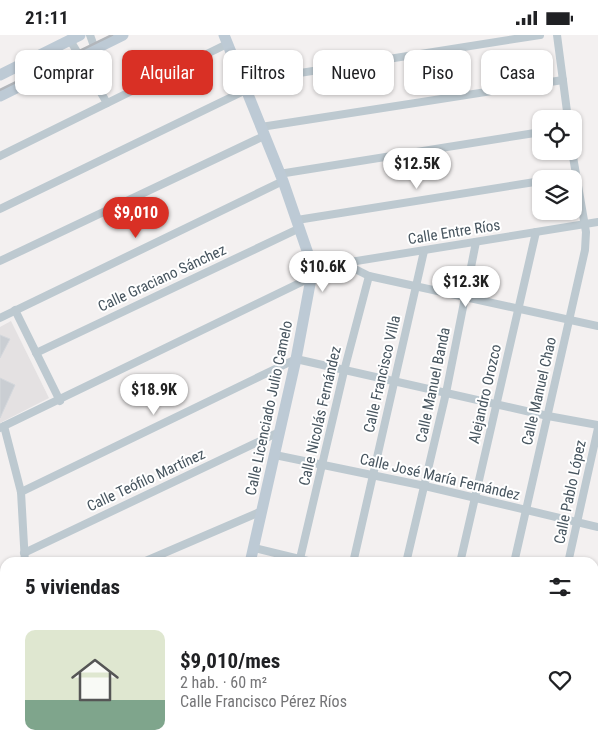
<!DOCTYPE html>
<html lang="es">
<head>
<meta charset="utf-8">
<style>
	:root { --surface:#fff; --page:#f6f6f6; --text:#202124; --muted:#757577; --accent:#d93025 }
	body { margin:0; font-family:"Roboto Condensed",sans-serif; background:var(--page); color:var(--text); height:100vh; display:flex; flex-direction:column; font-size:19px; white-space:nowrap }
	* { box-sizing:border-box; margin:0 }
	p { font-size:16px; color:var(--muted) }
	.icon { flex:none; width:28px; height:28px; fill:none; stroke:currentColor; stroke-width:2; stroke-linecap:round; stroke-linejoin:round }
	.map { position:relative; flex:1; overflow:hidden }
	.details { position:absolute; left:0px; top:522px; width:599px; height:196px; display:flex; flex-direction:column; background:var(--surface); border-radius:15px 15px 0 0; box-shadow:0 1px 4px #0004 }
	.details>* { flex:none }
	.banner { position:absolute; left:15px; top:15px; width:569px; height:45px; display:flex; gap:10px }
	.controls { position:absolute; left:532px; top:75px; display:grid; gap:10px }
	.controls a { display:grid; place-items:center; width:50px; height:50px; border-radius:10px; background:var(--surface); box-shadow:0 1px 4px #0004; font-size:25px }
	.price { position:absolute; translate:-50% -42px; padding:0 11px; border-radius:18px; background:#fff; color:#222; font-size:16px; line-height:32px; filter:drop-shadow(0 1px 2px #0008) }
	.price::after { content:''; position:absolute; left:50%; top:30px; width:15px; height:11px; margin-left:-8px; background:inherit; clip-path:polygon(0 0,100% 0,50% 100%) }
	.price.selected { background:var(--accent); color:#fff }
	ul { padding:0; list-style:none }
	li { display:flex; align-items:center; gap:15px; height:125px; padding:0 25px }
	li span { display:grid; place-items:center; flex:none; width:140px; height:100px; border-radius:10px; color:#555 }
	li>.icon { margin-inline-start:auto }
	span .icon { width:60px; height:60px; fill:#fffc; stroke-width:1 }
	li b { font-size:21px }
	h2 { display:flex; justify-content:space-between; align-items:center; height:60px; padding:0 25px; font-size:21px }
	.tag { padding:0 18px; border-radius:10px; background:var(--surface); box-shadow:0 1px 4px #0004; font-size:18px; line-height:45px }
	.tag.selected { background:var(--accent); color:#fff }
	.status { display:flex; justify-content:space-between; align-items:center; height:35px; padding:0 25px; background:var(--surface); direction:ltr }
	.status svg { height:14px; fill:currentColor }
	.map>svg:first-child { display:block }
	.education { fill:#e4e1e2 }
	.building { fill:#caced3; stroke:#d4d7dc }
	.lines { fill:none; stroke-linecap:round; stroke-linejoin:round }
	.street { stroke:#bdc9d0; stroke-width:8 }
	.secondary { stroke:#bdcad5; stroke-width:11 }
	.rail { stroke:#b2b6bb; stroke-width:2.5 }
	.labels { text-anchor:middle; dominant-baseline:central; stroke-width:4; stroke-linejoin:round; paint-order:stroke }
	.street-label { font-size:15px; fill:#47555f; stroke:#fff }
</style>
</head>
<body>
<div class="status"><b>21:11</b><svg viewBox="0 0 49 12"><path d="M0 12V9h3v3zM5 12V6h3v6zM10 12V3h3v9zM15 12V0h3v12zM26 1h20v11H26zM47 4h2v5h-2z"/></svg></div>
<div class="map">
<svg width="598" height="718" viewBox="0 0 598 718">
	<rect width="100%" height="100%" fill="#f3f0f0"/>
	<path class="education" d="M11,286L49,363L0,388V292Z"/>
	<g class="building">
		<path d="M0,300L10,304L0,323Z"/>
		<path d="M0,343L15,350L0,383Z"/>
	</g>
	<g class="lines">
		<g class="street">
			<path d="M90,0L95,14"/>
			<path d="M557,0L568,84"/>
			<path d="M70,5L107,68"/>
			<path d="M243,47L540,0"/>
			<path d="M261,92L563,45"/>
			<path d="M0,121L227,9"/>
			<path d="M279,139L541,97"/>
			<path d="M556,144L576,141"/>
			<path d="M0,174L246,55"/>
			<path d="M297,185L541,146"/>
			<path d="M0,226L264,101"/>
			<path d="M345,229L369,241L598,291"/>
			<path d="M313,233L598,187"/>
			<path d="M15,275L60,366"/>
			<path d="M0,283L283,146"/>
			<path d="M36,318L300,193"/>
			<path d="M4,391L21,457L25,528"/>
			<path d="M0,393L312,242"/>
			<path d="M275,420L425,451L598,492"/>
			<path d="M21,457L296,324L548,381L598,390"/>
			<path d="M254,513L316,528"/>
			<path d="M24,518L279,397"/>
			<path d="M141,528L262,476"/>
			<path d="M299,528L344,336L369,241"/>
			<path d="M353,528L424,216"/>
			<path d="M406,528L446,358L476,207"/>
			<path d="M460,528L536,197"/>
			<path d="M514,528L585,215L586,197L572,116"/>
			<path d="M568,528L598,393"/>
			<path d="M594,592L598,593"/>
			<path d="M594,649L598,630"/>
			<path d="M594,695L598,696"/>
			<path d="M54,714V718"/>
			<path d="M255,714L274,718"/>
			<path d="M312,718L313,714"/>
			<path d="M368,718L369,714"/>
			<path d="M415,718L416,714"/>
			<path d="M470,718L471,714"/>
			<path d="M522,718L523,714"/>
			<path d="M579,718L580,714"/>
		</g>
		<g class="secondary">
			<path d="M224,0L283,146L313,233L296,324L250,528"/>
			<path d="M0,40L80,0"/>
			<path d="M0,61L123,0"/>
			<path d="M181,718L191,714"/>
			<path d="M206,718L207,714"/>
		</g>
		<path class="rail" d="M0,55L112,0"/>
	</g>
	<g class="labels">
		<g class="street-label">
			<text transform="translate(454 197) rotate(-9)">Calle Entre Ríos</text>
			<text transform="translate(162 243) rotate(-25)">Calle Graciano Sánchez</text>
			<text transform="translate(382 339) rotate(-77)">Calle Francisco Villa</text>
			<text transform="translate(433 350) rotate(-78)">Calle Manuel Banda</text>
			<text transform="translate(539 356) rotate(-77)">Calle Manuel Chao</text>
			<text transform="translate(485 359) rotate(-77)">Alejandro Orozco</text>
			<text transform="translate(269 373) rotate(-78)">Calle Licenciado Julio Camelo</text>
			<text transform="translate(320 381) rotate(-77)">Calle Nicolás Fernández</text>
			<text transform="translate(440 442) rotate(13)">Calle José María Fernández</text>
			<text transform="translate(146 445) rotate(-25)">Calle Teófilo Martínez</text>
			<text transform="translate(570 457) rotate(-78)">Calle Pablo López</text>
		</g>
	</g>
</svg>
<div class="controls">
<a><svg class="icon" aria-label="locate" viewBox="0 0 24 24"><circle cx="12" cy="12" r="6"/><path d="M12 2v4M12 18v4M2 12h4M18 12h4"/></svg></a>
<a><svg class="icon" aria-label="layers" viewBox="0 0 24 24"><path d="M12 4l9 5-9 5-9-5zM3 14l9 5 9-5"/></svg></a>
</div>
<b class="price" style="left:417px;top:155px">$12.5K</b>
<b class="price selected" style="left:136px;top:204px">$9,010</b>
<b class="price" style="left:323px;top:258px">$10.6K</b>
<b class="price" style="left:466px;top:273px">$12.3K</b>
<b class="price" style="left:154px;top:381px">$18.9K</b>
<div class="banner">
<a class="tag">Comprar</a>
<a class="tag selected">Alquilar</a>
<a class="tag">Filtros</a>
<a class="tag">Nuevo</a>
<a class="tag">Piso</a>
<a class="tag">Casa</a>
</div>
<section class="details">
<h2>5 viviendas<svg class="icon" aria-label="filters" viewBox="0 0 24 24"><path d="M4 7h16M4 17h16"/><circle cx="9" cy="7" r="2"/><circle cx="15" cy="17" r="2"/></svg></h2>
<ul>
<li><span style="background:linear-gradient(#dfe7d0 70%,#7fa58c 0)"><svg class="icon" aria-label="home" viewBox="0 0 24 24"><path d="M3 11l9-7 9 7M6 9v11h12V9"/></svg></span><div><b>$9,010/mes</b><p>2 hab. · 60 m²</p><p>Calle Francisco Pérez Ríos</p></div><svg class="icon" aria-label="heart" viewBox="0 0 24 24"><path d="M12 20l-8-8c-3-5 5-10 8-4 3-6 11-1 8 4z"/></svg></li>
</ul>
</section>
</div>
</body>
</html>
